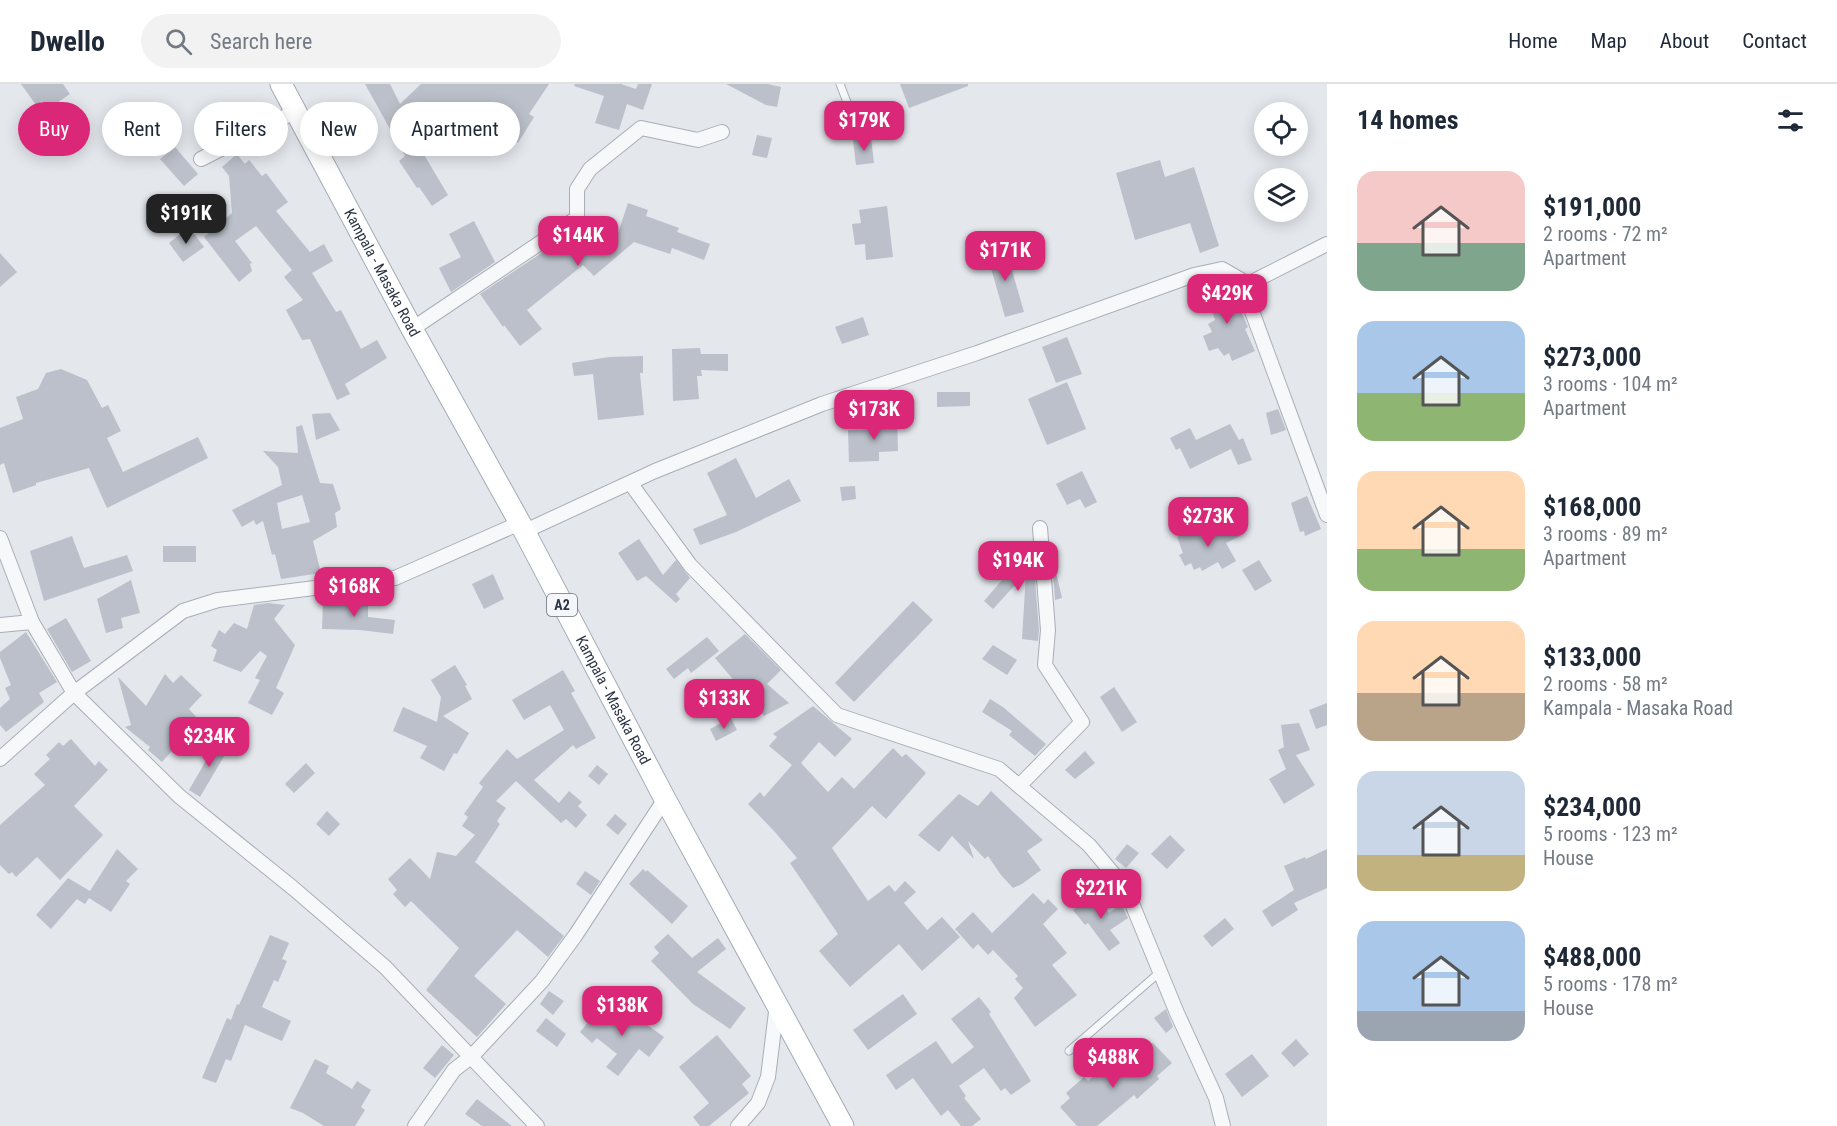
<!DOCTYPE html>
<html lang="en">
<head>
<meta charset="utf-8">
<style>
	:root { --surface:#fff; --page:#f2f2f3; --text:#1f2937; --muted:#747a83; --line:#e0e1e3; --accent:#db2777 }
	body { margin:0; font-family:"Roboto Condensed",sans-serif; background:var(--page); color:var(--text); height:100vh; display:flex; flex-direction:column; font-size:22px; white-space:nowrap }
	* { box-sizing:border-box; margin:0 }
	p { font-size:20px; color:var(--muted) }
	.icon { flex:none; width:33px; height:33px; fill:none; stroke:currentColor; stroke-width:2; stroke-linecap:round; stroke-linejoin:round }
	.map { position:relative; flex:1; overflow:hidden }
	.drawer { display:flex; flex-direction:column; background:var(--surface); width:510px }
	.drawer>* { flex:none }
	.top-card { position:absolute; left:18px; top:18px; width:570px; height:54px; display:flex; gap:12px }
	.buttons { position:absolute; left:1254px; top:18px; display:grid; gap:12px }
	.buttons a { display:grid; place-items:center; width:54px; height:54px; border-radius:50%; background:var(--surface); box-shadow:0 3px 15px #0003; font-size:30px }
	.price { position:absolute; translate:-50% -51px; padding:0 14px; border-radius:12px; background:var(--accent); color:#fff; font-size:20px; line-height:39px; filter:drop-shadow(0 2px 3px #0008) }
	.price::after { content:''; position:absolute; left:50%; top:36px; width:18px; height:14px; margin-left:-9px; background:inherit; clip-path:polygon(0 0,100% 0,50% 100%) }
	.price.active { background:#222; color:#fff }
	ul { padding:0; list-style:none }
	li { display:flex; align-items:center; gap:18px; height:150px; padding:0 30px }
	li span { display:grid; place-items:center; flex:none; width:168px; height:120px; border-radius:18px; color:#555 }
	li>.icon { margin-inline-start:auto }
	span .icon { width:72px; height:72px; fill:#fffc; stroke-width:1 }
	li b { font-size:26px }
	h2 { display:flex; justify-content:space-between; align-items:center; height:72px; padding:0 30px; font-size:26px }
	.pill { padding:0 21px; border-radius:27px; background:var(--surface); box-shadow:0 3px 15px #0003; font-size:21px; line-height:54px }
	.pill.active { background:var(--accent); color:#fff }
	header { display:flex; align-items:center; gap:36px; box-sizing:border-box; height:84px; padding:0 30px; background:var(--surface); border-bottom:2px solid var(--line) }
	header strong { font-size:28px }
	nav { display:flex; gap:33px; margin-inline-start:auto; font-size:21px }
	.search { width:420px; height:54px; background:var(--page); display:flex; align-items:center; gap:15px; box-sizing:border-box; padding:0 21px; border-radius:33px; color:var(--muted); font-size:22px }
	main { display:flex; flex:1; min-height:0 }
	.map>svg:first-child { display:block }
	.building { fill:#bbc0ca; fill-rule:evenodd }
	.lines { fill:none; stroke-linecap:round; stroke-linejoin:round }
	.lane-casing { stroke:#a9aeb7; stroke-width:9 }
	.street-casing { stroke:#a9aeb7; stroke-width:16 }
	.primary-casing { stroke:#a3abb8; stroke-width:23 }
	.lane { stroke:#f7f8fa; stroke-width:7 }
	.street { stroke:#f7f8fa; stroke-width:14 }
	.primary { stroke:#fff; stroke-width:21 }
	.labels { text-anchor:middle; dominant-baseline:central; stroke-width:5; stroke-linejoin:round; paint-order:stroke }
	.shield { fill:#f4f6f9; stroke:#676e7b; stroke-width:1.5 }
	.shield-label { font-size:14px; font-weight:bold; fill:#2b3445 }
	.street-label { font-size:15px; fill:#2b3445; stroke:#f4f6f9 }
</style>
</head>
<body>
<header>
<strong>Dwello</strong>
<div class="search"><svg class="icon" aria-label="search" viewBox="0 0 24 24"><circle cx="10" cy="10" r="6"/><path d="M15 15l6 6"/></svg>Search here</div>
<nav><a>Home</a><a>Map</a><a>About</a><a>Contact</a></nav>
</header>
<main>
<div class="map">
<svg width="1327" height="1042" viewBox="0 0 1327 1042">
	<rect width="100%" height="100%" fill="#e4e7ec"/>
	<g class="building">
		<path d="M21,0H63L70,10L48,25L42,17L36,21Z"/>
		<path d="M365,0H390L400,20L421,0H549L529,30L534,33L518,59L478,31L464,51L439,34L438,38L433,36L411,49L448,111L432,122L419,103L417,104L399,77L405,72Z"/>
		<path d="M575,0H621L636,5L638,0H652L643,26L627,20L619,46L595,39L604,12L574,2Z"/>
		<path d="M726,0H768L781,3L777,23L766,21Z"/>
		<path d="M900,0H968V2L909,24Z"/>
		<path d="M757,51L772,54L767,74L752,71Z"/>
		<path d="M871,54L874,79L856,81L853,56Z"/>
		<path d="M175,63L198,90L184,102L160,75Z"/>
		<path d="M237,70L245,80L249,76L262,92L266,89L288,118L276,127L310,168L324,160L333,177L312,189L336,228L341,226L361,265L377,256L387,274L345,300L350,310L337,316L310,255L302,256L286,226L303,216L284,193L292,186L256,142L235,157L252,179L250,180L252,187L239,198L204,153L232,129L229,92L222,83Z"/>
		<path d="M1160,76L1165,93L1194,83L1219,162L1200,169L1190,139L1135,156L1116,89Z"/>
		<path d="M628,119L648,126L646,132L679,144L677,148L710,160L704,176L672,164L670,170L634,158L594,192L583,181L527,226L542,245L520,262L504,241L503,243L480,210L558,158L567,170L592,150L595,154L604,146L615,158Z"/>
		<path d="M887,122L893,173L866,176L865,160L855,161L852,140L861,139L859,126Z"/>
		<path d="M474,137L495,178L451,208L439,184L461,173L449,150Z"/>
		<path d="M189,143L204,163L183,178L169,159Z"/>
		<path d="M1005,162L1024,228L1005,233L986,167Z"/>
		<path d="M0,169L17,188L0,203Z"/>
		<path d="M1228,199L1248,243L1245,245L1255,267L1232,277L1229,269L1224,272L1218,264L1209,267L1203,252L1212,248L1208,240L1215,236L1206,206Z"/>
		<path d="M863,233L869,251L842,260L835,243Z"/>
		<path d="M1067,253L1082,290L1056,299L1042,263Z"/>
		<path d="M700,264L701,270H728V287L701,286L702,292H697L699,315L673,317L672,265Z"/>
		<path d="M643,272V289H640L644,331L598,336L593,290L574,292L572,279L609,273Z"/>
		<path d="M61,285L87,296L102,324L108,321L121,347L107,354L123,388L198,353L208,374L107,424L89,384L36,399V401L13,409L4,379L0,381V344L23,335L16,313L38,305L46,289Z"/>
		<path d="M1067,298L1086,345L1047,361L1028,315Z"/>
		<path d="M937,308H970V322L937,323Z"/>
		<path d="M1278,325L1286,346L1271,351L1266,329Z"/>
		<path d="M330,329L340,346L316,356L312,330Z"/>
		<path d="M883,330L897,332L898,367L879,368V377L849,378L848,346L880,345Z"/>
		<path d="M1230,340L1239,356L1243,354L1252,376L1238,381L1231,365L1190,385L1180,364L1176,366L1170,354L1190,344L1196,356Z"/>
		<path d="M302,341L320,399L333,400L341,425L335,429L337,443L313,457L321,489L281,495L275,470L272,471L263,437L256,441L254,436L242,443L232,426L282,401L278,383L263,367L298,369L296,343ZM302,411L310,438L282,445L277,419Z"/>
		<path d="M736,374L756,414L789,395L801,417L736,448L700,461L693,445L727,431L707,389Z"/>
		<path d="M1082,387L1097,418L1085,424L1080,415L1067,421L1056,400Z"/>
		<path d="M855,402L856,415L842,417L840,403Z"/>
		<path d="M1307,412L1321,445L1305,452L1304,447L1300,448L1291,419Z"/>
		<path d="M1234,439L1240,452L1226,459L1236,477L1222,485L1218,478L1202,487L1200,483L1194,486L1191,479L1185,482L1179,471L1183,469L1177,453L1192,445L1196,452L1199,450L1202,454Z"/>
		<path d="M72,452L84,484L127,471L133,487L44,517L30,467Z"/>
		<path d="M639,455L663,491L676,476L690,494L676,510L680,515L676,519L646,492L637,497L618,469Z"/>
		<rect x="163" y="462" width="33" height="16"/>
		<path d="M1014,466L1034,484L1039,546L1038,557L1022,555L1026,489L993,525L984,517L1003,495L993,487Z"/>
		<path d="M1259,476L1272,497L1255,507L1242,486Z"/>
		<path d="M1053,488H1056L1062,514L1055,516Z"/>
		<path d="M493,490L504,515L484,525L472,500Z"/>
		<path d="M131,496L140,529L121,534L123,544L106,549L97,515Z"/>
		<path d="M913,517L933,536L854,618L835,599Z"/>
		<path d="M268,519L285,521L274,535L295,561L276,604L284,609L272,631L248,619L260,596L255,594L267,572L260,567L241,588L213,577L217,566L211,562L219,546L225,550L234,539L247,545L254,521Z"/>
		<path d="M323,519H368V533L395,536L393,550L360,546L322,545Z"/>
		<path d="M66,534L91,577L72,588L47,545Z"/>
		<path d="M26,548L57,598L39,609L44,618L6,648L0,641V624L10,615L5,604L11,601L0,574V568Z"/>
		<path d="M745,550L781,586L767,600L789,619L764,632L750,618L745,623L734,613L742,606L715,574Z"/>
		<path d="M707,553L719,567L691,589L688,584L674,595L666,585Z"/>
		<path d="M993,561L1017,576L1007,591L982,575Z"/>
		<path d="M455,581L467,601L465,602L472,615L443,632L469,649L457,670L454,669L444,687L420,674L427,662L393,647L403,623L437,638L441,613L431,596Z"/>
		<path d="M563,586L575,607L571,609L596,654L576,665L573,661L534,696L559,719L569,707L582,718L578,722L587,731L576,744L566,735L561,739L516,697L496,717L506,724L497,737L500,740L475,778L564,852L548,873L517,846L474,892L506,920L477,953L426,906L459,864L411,817L405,823L393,810L397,806L388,795L410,774L430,795L437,768L456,772L475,751L462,742L468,733L464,730L483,703L479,699L507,665L517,675L564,646L550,621L524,636L512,616Z"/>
		<path d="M165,590L173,599L181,591L202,611L189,625L199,636L162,678L148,666L150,663L125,643L131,641L118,593L146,622Z"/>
		<path d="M1114,603L1137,638L1122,648L1100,613Z"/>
		<path d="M990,615L1003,623L1046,660L1035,672L1009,651L1012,647L982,628Z"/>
		<path d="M1327,619V641L1316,645L1309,626Z"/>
		<path d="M813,622L852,655L835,673L819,658L801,679L828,708L842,693L854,705L893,664L902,673L906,670L926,689L886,735L872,722L832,764L868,817L889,801L895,808L905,797L916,808L904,819L927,846L942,833L960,853L922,887L899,860L850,903L819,867L838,850L790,779L797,774L775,748L748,720L760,708L764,713L792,681L769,662L777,653L773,650Z"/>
		<path d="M731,634L737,646L716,657L710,645Z"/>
		<path d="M1299,639L1310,666L1296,671L1315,701L1284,720L1269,695L1286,685L1278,666L1284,663L1281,641Z"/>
		<path d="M71,655L95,682L99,677L108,686L74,722L103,751L60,796L37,773L16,793L12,788L9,790L0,781V741L45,701L34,690L50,675L46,671L59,658L63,662Z"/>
		<path d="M218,656L230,662L200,713L189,706Z"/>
		<path d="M1085,667L1095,679L1075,695L1065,686Z"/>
		<path d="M306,679L315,689L294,709L285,700Z"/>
		<path d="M597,681L608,690L599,701L588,692Z"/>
		<path d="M991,707L1043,756L1027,767L1041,786L1022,800L1013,804L1001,791L988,772L985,775L968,757L974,775L952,752L939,768L918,751L959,710L978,722Z"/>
		<path d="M327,727L340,740L329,752L316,740Z"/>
		<path d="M615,730L627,740L618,751L606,741Z"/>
		<path d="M1170,751L1185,766L1167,785L1151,770Z"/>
		<path d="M1127,760L1139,769L1126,784L1115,775Z"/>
		<path d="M117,765L138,785L126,797L130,800L111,828L89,814L85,820L77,815L51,845L36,831L68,794L90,807Z"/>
		<path d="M1327,765V804L1294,819L1298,826L1272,843L1262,827L1294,806L1284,782L1305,773L1306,775Z"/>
		<path d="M643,785L646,788L647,786L688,822L672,840L629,800Z"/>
		<path d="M585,787L600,797L591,811L576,800Z"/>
		<path d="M1033,809L1044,820L1048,815L1058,825L1043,840L1067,869L1052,881L1077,911L1035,943L1014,914L1023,904L1015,895L1018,892L993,866L988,871L978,860L973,865L955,845L973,828L992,849Z"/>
		<path d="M1094,810L1109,829L1121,820L1128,834L1110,846L1120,859L1109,867L1088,839L1085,841L1073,826Z"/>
		<path d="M1225,834L1234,845L1212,863L1203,852Z"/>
		<path d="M668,850L692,874L718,854L726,865L697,888L746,924L730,945L693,920L651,877L659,869L654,863Z"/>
		<path d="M270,851L289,859L282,875L287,877L278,898L274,896L262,923L291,937L282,957L245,941L231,977L226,975L216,999L202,994L227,934L231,936L237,920L239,921Z"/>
		<path d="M549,907L564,917L553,931L540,920Z"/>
		<path d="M903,910L917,930L868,966L853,946Z"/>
		<path d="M979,913L991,928L989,930L1031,997L1011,1011L1005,1004L1001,1007L984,984L959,1002L966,1012L964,1014L981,1035L972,1042H961L948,1026L941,1032L913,994L896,1006L886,991L936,957L952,980L974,963L951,935Z"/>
		<path d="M596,922L615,938L625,925L664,953L649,973L639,965L618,992L606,983L617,970L597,954L592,959L580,948L591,935L588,932Z"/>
		<path d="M1166,925L1173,943L1166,949L1154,934Z"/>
		<path d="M546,934L566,950L557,963L536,947Z"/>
		<path d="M717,951L751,992L742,1000L749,1009L709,1042H700L693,1033L709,1019L679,983Z"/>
		<path d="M1296,955L1309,970L1294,983L1281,969Z"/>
		<path d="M1153,959L1172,979L1157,992L1159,995L1137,1015L1134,1011L1097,1042H1077L1060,1023L1070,1014L1066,1009L1084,993L1088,997L1106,981L1116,993Z"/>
		<path d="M442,961L454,971L435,994L423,984Z"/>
		<path d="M1252,970L1269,992L1242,1013L1225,990Z"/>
		<path d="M315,975L329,982L326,989L352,1005L357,997L371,1006L361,1023L365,1026L355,1042H324L303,1029L290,1024Z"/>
		<path d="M477,1015L512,1042H482L465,1030Z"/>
	</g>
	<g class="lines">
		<g class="lane-casing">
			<g id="lane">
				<path d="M840,0L850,26"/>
				<path d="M1069,967L1160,888"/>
			</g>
		</g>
		<g class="street-casing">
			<g id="street">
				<path d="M201,75L296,27"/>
				<path d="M1248,200L1327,160"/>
				<path d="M412,245L577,134V105L590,85L641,44L698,56L722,48"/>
				<path d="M631,400L690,481L837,631L999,685L1089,761L1126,805L1177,929L1216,1014L1223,1042"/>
				<path d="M523,448L655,387L822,320L977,269L1194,191L1222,185L1248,200L1250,222L1327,431"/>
				<path d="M0,454L32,538L74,609L179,712L293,804L385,883L537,1042"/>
				<path d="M0,541L32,538"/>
				<path d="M0,675L74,609L183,527L218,516L395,494L520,439"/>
				<path d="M1019,702L1082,638L1045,581L1048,546L1040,444"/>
				<path d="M415,1042L454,986L472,972L542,897L575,852L665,715"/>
				<path d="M738,1042L758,1019L768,993L777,920"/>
			</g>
		</g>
		<g class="primary-casing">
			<g id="primary">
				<path id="s1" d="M281,0L412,245L520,439L665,715L843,1042"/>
			</g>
		</g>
		<use href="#lane" class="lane"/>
		<use href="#street" class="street"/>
		<use href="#primary" class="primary"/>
	</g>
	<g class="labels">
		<rect class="shield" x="547" y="510" width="30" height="22" rx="4.5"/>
		<g class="shield-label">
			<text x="562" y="521">A2</text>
		</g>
		<g class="street-label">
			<text stroke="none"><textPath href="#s1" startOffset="214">Kampala - Masaka Road</textPath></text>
			<text stroke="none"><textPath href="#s1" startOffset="700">Kampala - Masaka Road</textPath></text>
		</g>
	</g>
</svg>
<div class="buttons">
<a><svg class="icon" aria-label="locate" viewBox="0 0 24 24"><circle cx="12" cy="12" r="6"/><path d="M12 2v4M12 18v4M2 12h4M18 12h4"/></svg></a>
<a><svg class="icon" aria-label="layers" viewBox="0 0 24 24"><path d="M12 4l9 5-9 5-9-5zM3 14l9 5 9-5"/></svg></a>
</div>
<b class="price" style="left:864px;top:68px">$179K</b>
<b class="price active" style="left:186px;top:161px">$191K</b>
<b class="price" style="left:578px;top:183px">$144K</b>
<b class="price" style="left:1005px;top:198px">$171K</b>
<b class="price" style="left:1227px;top:241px">$429K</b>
<b class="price" style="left:874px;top:357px">$173K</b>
<b class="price" style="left:1208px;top:464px">$273K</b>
<b class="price" style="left:1018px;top:508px">$194K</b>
<b class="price" style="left:354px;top:534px">$168K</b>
<b class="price" style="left:724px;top:646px">$133K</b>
<b class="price" style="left:209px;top:684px">$234K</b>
<b class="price" style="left:1101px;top:836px">$221K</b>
<b class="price" style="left:622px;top:953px">$138K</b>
<b class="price" style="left:1113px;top:1005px">$488K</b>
<div class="top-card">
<a class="pill active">Buy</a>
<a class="pill">Rent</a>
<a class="pill">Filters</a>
<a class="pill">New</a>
<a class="pill">Apartment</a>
</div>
</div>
<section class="drawer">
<h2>14 homes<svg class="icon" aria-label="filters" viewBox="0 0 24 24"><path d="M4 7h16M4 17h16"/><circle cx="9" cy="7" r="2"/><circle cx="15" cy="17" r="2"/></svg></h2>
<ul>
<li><span style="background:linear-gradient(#f6c9c9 60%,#7fa58c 0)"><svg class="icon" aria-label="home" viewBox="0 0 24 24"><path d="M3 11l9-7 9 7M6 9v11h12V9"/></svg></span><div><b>$191,000</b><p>2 rooms · 72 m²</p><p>Apartment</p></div></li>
<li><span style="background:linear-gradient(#a9c7e8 60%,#8fb573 0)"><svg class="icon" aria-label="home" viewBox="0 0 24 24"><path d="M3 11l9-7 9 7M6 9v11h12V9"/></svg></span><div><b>$273,000</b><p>3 rooms · 104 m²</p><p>Apartment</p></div></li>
<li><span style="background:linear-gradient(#ffd9b3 65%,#8fb573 0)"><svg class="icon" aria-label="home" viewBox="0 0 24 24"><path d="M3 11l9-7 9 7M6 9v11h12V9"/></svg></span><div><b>$168,000</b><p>3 rooms · 89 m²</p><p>Apartment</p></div></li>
<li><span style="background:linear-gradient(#ffd9b3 60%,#b9a48a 0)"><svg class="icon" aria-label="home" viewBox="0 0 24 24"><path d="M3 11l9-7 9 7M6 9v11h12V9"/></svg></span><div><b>$133,000</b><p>2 rooms · 58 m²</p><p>Kampala - Masaka Road</p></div></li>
<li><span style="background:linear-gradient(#c9d6e8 70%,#c2b280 0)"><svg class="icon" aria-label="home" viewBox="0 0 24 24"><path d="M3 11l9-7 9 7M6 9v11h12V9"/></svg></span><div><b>$234,000</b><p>5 rooms · 123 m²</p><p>House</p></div></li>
<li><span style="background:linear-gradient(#a9c7e8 75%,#9aa5b1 0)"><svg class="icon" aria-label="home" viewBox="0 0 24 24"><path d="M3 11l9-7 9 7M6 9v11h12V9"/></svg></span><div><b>$488,000</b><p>5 rooms · 178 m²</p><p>House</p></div></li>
</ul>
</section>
</main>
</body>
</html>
